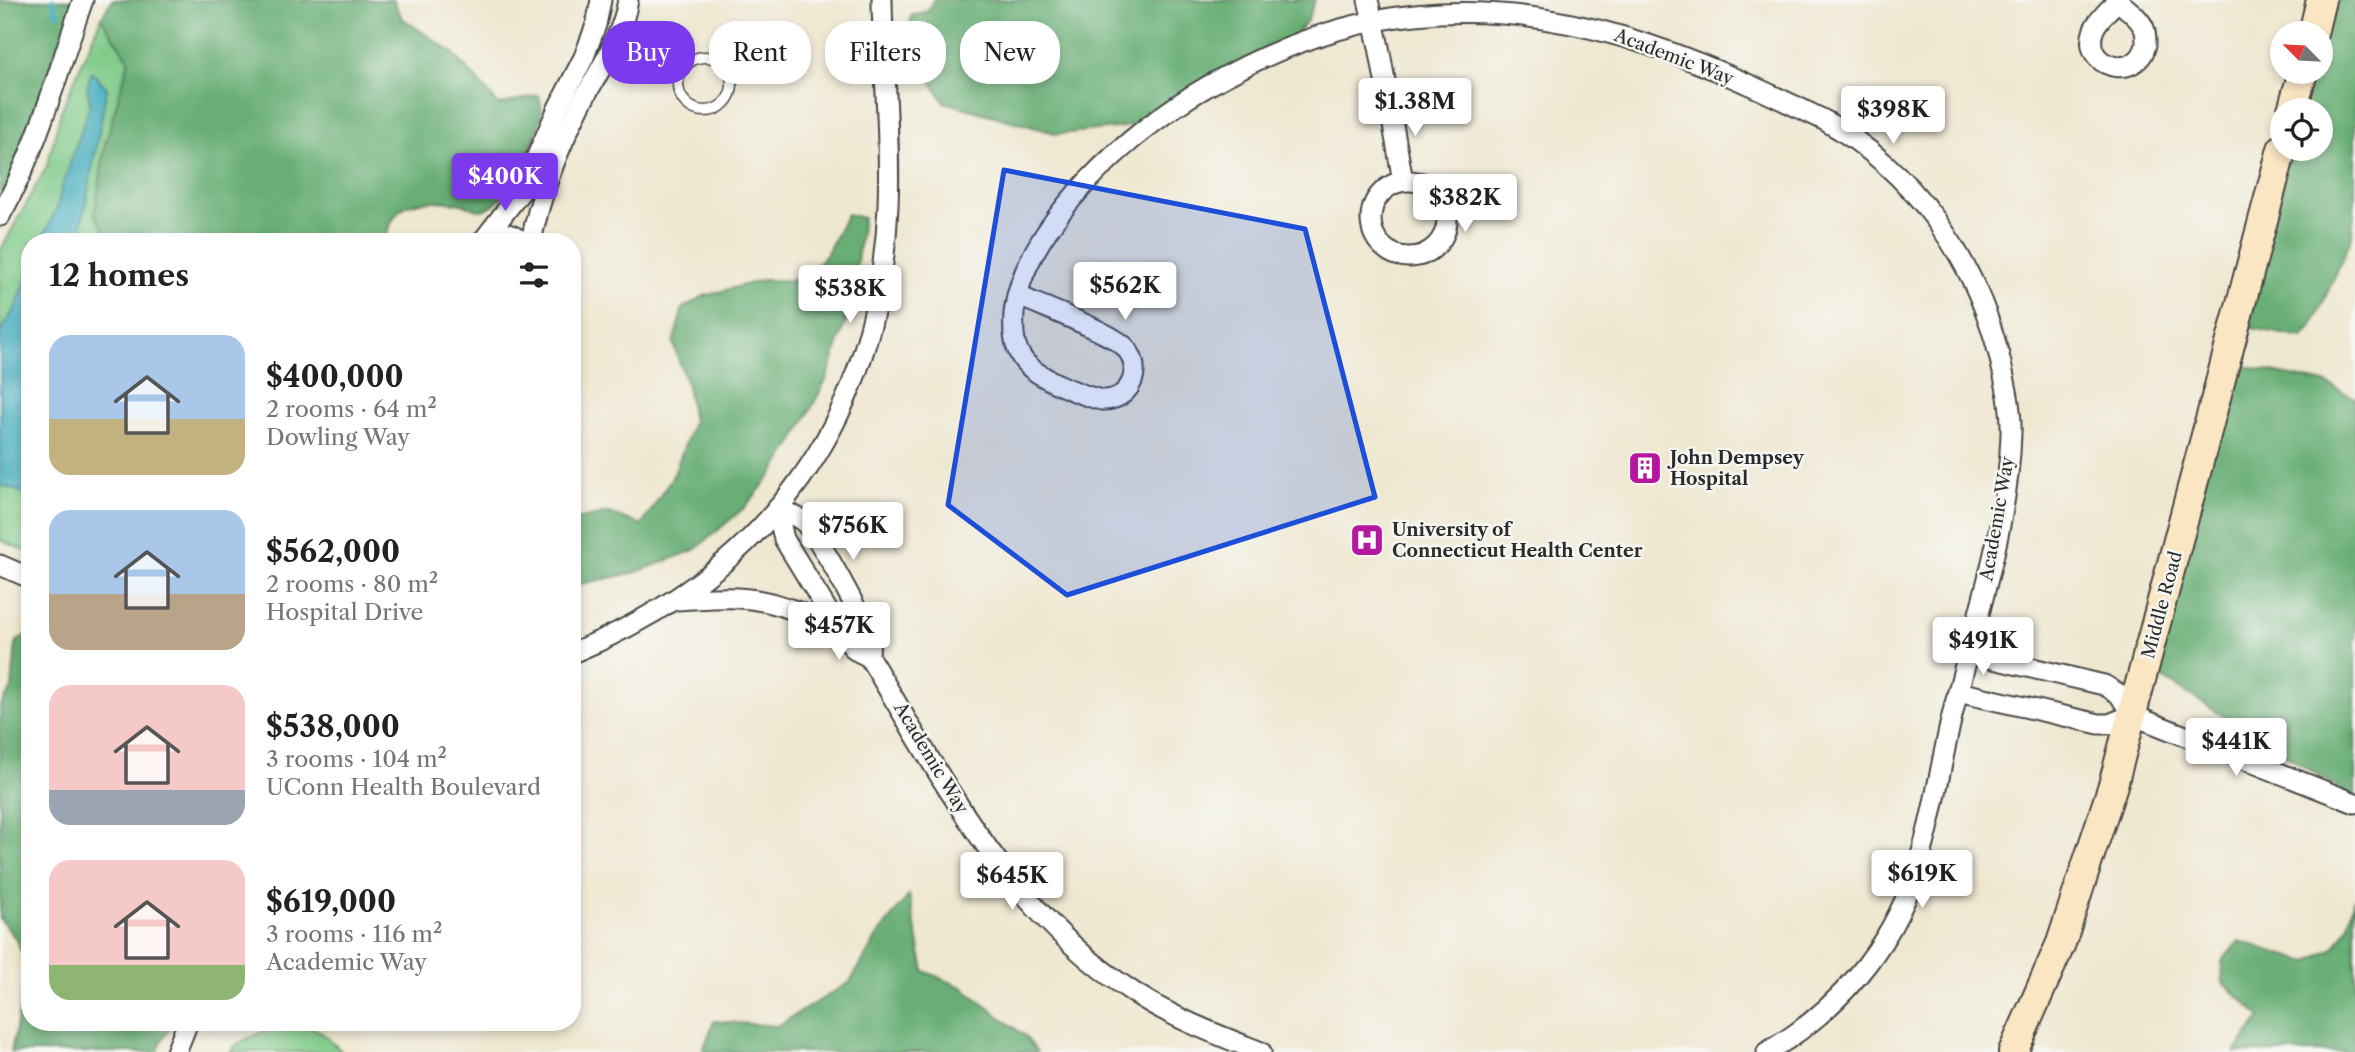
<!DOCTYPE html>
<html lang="en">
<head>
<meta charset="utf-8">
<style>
	:root { --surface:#fff; --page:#f2f2f2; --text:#222; --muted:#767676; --accent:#7c3aed }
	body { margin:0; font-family:"Libre Caslon Text",serif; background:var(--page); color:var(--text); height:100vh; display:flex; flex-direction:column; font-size:26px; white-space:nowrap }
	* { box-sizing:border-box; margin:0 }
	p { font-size:23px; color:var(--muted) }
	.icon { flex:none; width:38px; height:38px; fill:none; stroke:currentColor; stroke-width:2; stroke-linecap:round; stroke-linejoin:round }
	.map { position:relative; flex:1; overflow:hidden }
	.panel { position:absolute; left:21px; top:233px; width:560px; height:798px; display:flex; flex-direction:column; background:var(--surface); border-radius:28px; box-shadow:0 4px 10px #0003 }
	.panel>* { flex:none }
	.top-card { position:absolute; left:602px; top:21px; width:665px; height:63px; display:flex; gap:14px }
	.needle { width:46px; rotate:294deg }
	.tools { position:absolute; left:2270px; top:21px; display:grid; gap:14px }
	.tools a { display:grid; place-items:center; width:63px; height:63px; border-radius:50%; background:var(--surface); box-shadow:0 4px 10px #0003; font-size:35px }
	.price { position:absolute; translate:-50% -60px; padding:0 16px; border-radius:7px; background:#fff; color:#222; font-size:23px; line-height:46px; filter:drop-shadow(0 2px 4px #0008) }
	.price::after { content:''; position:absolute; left:50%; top:42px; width:21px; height:16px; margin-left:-10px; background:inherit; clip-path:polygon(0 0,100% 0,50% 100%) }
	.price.selected { background:var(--accent); color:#fff }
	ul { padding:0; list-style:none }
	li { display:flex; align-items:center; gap:21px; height:175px; padding:0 28px }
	li span { display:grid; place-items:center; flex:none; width:196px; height:140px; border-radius:21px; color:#555 }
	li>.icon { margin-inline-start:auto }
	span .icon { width:84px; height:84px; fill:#fffc; stroke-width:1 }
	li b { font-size:30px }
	h2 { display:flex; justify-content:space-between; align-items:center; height:84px; padding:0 28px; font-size:30px }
	.chip { padding:0 24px; border-radius:28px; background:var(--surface); box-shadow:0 4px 10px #0003; font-size:24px; line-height:63px }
	.chip.selected { background:var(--accent); color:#fff }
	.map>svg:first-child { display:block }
	.green { fill:#7fca88; stroke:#557a5a; stroke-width:2 }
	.forest { fill:#67ae74; stroke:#496c50; stroke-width:2 }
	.water { fill:#3facbe; stroke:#356c74; stroke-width:2 }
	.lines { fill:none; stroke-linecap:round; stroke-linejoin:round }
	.stream { stroke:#3facbe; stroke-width:6 }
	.lane-casing { stroke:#484744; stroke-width:13 }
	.street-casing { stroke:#484744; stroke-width:23 }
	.secondary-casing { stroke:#484744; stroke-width:32 }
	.lane { stroke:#fff; stroke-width:10 }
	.street { stroke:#fff; stroke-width:19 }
	.secondary { stroke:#fbe6c4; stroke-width:28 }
	.marked { fill:#1d4ed8; fill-opacity:0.2; stroke:#1d4ed8; stroke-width:5; stroke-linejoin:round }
	.labels { text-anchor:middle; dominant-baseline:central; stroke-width:5; stroke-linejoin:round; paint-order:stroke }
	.street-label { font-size:18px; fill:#2b2b2b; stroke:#f6f6f2 }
	.poi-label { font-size:18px; font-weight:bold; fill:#2b2b2b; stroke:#f6f6f2; text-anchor:start }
</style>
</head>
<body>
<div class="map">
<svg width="2355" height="1052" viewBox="0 0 2355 1052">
	<rect width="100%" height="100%" fill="#f6f6f2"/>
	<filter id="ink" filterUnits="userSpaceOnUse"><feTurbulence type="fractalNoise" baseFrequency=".0143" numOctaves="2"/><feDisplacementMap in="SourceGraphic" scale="14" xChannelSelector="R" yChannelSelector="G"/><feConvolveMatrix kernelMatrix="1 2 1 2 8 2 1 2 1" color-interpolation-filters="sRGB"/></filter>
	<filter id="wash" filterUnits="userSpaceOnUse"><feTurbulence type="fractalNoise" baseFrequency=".00686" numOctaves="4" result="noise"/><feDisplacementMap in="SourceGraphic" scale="28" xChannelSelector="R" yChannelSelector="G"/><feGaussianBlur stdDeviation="1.57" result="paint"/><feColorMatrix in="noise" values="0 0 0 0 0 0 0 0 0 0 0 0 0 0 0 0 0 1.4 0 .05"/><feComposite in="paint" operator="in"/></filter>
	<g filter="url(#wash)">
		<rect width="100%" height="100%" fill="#efe8d1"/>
		<g class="green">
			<path d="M101,18L129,60L105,145L95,214L110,241L30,242V553L0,540V251L47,166L61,111Z"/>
			<path d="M282,1022C313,1022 322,1031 342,1052H230L237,1044Z"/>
		</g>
		<g class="forest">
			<path d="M0,0H85L0,216Z"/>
			<path d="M112,0H393L402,18L453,53L499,105L539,95C541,102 542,109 541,116C538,138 506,208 481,210C475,210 467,205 461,204C442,200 412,198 398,212C391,220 388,232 384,241H110L95,214L105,145L129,60L101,18Z"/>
			<path d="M933,0H1315L1307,21L1291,39L1163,113L1125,127L1058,134L944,102L907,43L911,16L928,11Z"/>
			<path d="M2321,0H2355V198L2352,237L2313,325L2303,338L2236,325L2282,149H2320V110H2292L2303,72H2320Z"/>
			<path d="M847,214L863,218L851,305L827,378L795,439L771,476L745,507L695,550L634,573L580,584L572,583V524L575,520L609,513L642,525L674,474L693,422L687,385L673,343L683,308L704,296L762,280H804L826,255Z"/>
			<path d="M2226,362L2325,383L2355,398V798L2145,667Z"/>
			<path d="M30,632V1022H175L161,1041L158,1052H11L28,967L16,939L0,919V706L12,688L16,642Z"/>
			<path d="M909,895L924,971L962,987L1026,1037L1037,1052H705L703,1050L714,1021L777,1026L850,982L880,932Z"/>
			<path d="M2355,898V1052H2235L2261,1017L2223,983L2222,961L2239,941L2308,962L2334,948L2347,928Z"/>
		</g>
		<g class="water">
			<path d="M92,72L107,88L80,235L84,241H41L57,208L61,190L90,105L87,86Z"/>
			<path d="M30,273V495L0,485V333L15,308Z"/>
		</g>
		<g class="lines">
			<path class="stream" d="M53,0L57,14"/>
		</g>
	</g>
	<g filter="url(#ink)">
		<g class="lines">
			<g class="lane-casing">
				<g id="lane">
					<circle cx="705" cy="84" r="27"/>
					<path d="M728,70L729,49"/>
					<path d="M681,71V47"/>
				</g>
			</g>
			<g class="street-casing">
				<g id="street">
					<path d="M1368,0L1379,47L1403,181"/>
					<path d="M2118,1C2127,9 2139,17 2144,28C2146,33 2146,39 2146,44C2139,82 2079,69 2094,29C2099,18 2110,9 2118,0"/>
					<circle cx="1409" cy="219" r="38"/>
					<path d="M0,216C38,148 57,73 83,0"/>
					<path d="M483,240C496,230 510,231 523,242"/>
					<path d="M482,242L522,190L558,108L584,57L596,25L601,0"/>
					<path d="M531,242C540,194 559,147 581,104C599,70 622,38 628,0"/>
					<path d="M1017,295C1040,306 1111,332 1125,347C1145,369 1130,402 1101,400C1079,394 1037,378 1024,361C1013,347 1013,330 1014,313C1024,224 1134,128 1208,86C1271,50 1343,22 1415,15C1565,0 1693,56 1824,120C1913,171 1974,256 1999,355C2005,381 2012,407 2011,434C2008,529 1975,621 1953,712C1940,766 1933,822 1915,874C1890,949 1835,1013 1767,1052"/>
					<path d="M0,565L30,578"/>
					<path d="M674,600C703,599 734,595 762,601C789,606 815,619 840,631"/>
					<path d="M572,653C769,572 879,419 888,206C891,137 883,69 882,0"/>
					<path d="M1968,653L2104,685L2119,694L2132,715L2355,803"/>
					<path d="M869,657L855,650L840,631L784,539L777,509C787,513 799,516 806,524C820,540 865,620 869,640C870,646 869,651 869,657C944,781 1010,914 1136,994C1175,1019 1218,1035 1261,1052"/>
					<path d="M1958,692L2099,724H2109L2132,715"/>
					<path d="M176,1052L188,1022"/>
				</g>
			</g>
			<g class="secondary-casing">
				<g id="secondary">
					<path d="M2313,33L2321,0"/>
					<path d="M2292,110L2303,72"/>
					<path d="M2013,1052L2061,943L2113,785L2282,149"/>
				</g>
			</g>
			<use href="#lane" class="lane"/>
			<use href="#street" class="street"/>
			<use href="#secondary" class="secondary"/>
		</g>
	</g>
	<path class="marked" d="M1004,170L1305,229L1375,497L1067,595L948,505Z"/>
	<defs>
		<g id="building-square" transform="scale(1.75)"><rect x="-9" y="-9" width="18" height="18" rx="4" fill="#b5179e" stroke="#f6f6f2"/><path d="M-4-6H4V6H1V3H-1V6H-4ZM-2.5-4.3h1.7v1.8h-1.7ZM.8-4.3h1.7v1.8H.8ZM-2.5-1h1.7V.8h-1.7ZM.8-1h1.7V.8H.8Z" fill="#fff"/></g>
		<g id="hospital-square" transform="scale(1.75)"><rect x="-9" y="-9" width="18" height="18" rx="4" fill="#b5179e" stroke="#f6f6f2"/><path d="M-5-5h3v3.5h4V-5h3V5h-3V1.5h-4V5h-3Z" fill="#fff"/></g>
	</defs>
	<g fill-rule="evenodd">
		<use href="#building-square" x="1645" y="468"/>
		<use href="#hospital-square" x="1367" y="540"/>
	</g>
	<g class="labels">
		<g class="street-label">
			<text transform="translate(1674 57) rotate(21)">Academic Way</text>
			<text transform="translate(1997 519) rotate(-80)">Academic Way</text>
			<text transform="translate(2162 605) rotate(-75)">Middle Road</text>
			<text transform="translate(931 758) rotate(59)">Academic Way</text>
		</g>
		<g class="poi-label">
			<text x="1670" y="458">John Dempsey<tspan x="1670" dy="21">Hospital</tspan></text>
			<text x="1392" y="530">University of<tspan x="1392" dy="21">Connecticut Health Center</tspan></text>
		</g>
	</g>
</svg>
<div class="tools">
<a><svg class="needle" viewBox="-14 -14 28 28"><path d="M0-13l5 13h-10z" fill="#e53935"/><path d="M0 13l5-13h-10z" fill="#767676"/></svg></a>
<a><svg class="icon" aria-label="locate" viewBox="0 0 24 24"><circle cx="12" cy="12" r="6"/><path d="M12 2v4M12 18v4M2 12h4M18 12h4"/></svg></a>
</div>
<b class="price" style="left:1415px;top:138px">$1.38M</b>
<b class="price" style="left:1893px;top:146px">$398K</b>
<b class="price selected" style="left:505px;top:213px">$400K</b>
<b class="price" style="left:1465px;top:234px">$382K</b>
<b class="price" style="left:1125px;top:322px">$562K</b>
<b class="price" style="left:850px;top:325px">$538K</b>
<b class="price" style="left:853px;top:562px">$756K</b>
<b class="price" style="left:839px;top:662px">$457K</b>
<b class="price" style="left:1983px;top:677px">$491K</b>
<b class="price" style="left:2236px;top:778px">$441K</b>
<b class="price" style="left:1922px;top:910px">$619K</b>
<b class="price" style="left:1012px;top:912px">$645K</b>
<div class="top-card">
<a class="chip selected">Buy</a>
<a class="chip">Rent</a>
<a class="chip">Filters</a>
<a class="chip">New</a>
</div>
<section class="panel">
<h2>12 homes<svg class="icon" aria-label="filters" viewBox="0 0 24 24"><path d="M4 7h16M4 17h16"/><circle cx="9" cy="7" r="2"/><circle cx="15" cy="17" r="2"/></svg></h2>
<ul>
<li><span style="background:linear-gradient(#a9c7e8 60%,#c2b280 0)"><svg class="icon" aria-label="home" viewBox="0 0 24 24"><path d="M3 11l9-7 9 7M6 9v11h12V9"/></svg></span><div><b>$400,000</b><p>2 rooms · 64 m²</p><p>Dowling Way</p></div></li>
<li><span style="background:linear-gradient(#a9c7e8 60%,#b9a48a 0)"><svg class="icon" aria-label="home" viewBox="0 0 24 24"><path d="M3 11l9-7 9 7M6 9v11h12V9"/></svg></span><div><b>$562,000</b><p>2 rooms · 80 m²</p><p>Hospital Drive</p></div></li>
<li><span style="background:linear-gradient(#f6c9c9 75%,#9aa5b1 0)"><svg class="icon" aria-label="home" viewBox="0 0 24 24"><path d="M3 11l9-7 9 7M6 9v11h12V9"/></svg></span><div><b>$538,000</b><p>3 rooms · 104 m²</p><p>UConn Health Boulevard</p></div></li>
<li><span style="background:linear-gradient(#f6c9c9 75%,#8fb573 0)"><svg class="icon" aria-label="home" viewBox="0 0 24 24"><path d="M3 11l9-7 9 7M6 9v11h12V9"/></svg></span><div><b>$619,000</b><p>3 rooms · 116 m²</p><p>Academic Way</p></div></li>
</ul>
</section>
</div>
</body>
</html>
